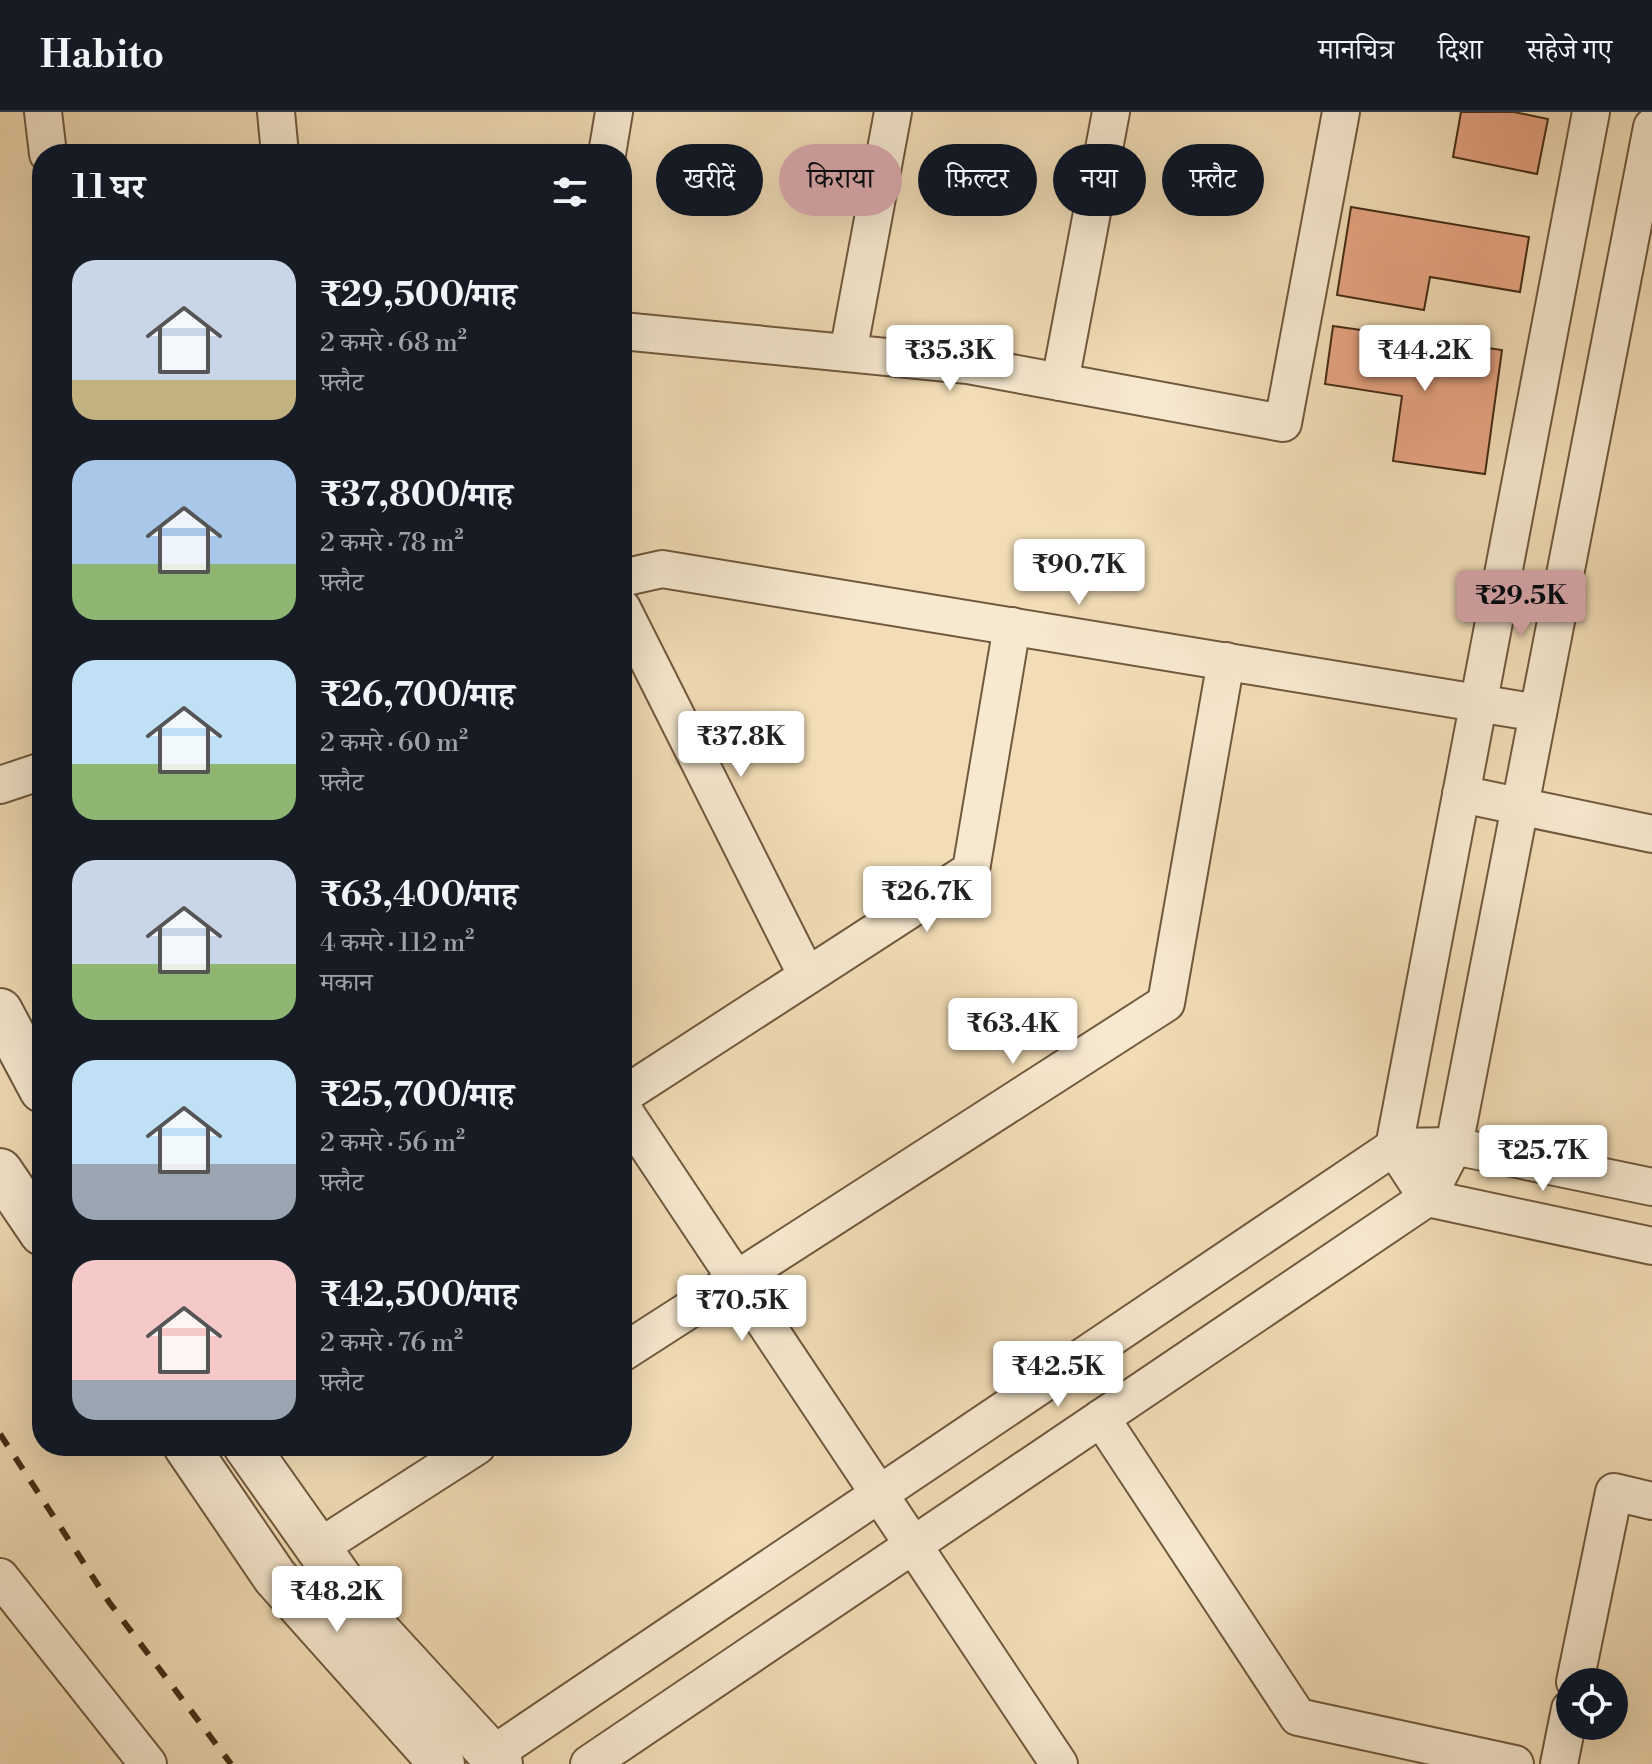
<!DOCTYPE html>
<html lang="hi">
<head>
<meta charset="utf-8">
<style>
	:root { --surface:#171b24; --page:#20242c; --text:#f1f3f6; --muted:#9ea1a6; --line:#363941; --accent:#c59692 }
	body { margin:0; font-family:"Libre Bodoni","Noto Serif Devanagari",serif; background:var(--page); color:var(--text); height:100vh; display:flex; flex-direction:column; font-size:30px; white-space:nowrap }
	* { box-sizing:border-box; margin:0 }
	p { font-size:26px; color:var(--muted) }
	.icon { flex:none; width:44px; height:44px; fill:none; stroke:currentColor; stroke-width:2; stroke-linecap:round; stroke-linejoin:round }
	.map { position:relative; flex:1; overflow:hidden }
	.details { position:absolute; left:32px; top:32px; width:600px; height:1312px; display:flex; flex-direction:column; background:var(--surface); border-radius:32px; box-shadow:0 8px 32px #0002 }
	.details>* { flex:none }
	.guide { position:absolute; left:656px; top:32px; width:760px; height:72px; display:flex; gap:16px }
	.fabs { position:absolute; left:1556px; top:1556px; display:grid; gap:16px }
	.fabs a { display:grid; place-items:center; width:72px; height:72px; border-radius:50%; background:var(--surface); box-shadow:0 8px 32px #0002; font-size:40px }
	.price { position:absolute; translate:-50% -68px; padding:0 18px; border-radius:8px; background:#fff; color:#222; font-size:26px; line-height:52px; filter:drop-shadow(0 2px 4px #0008) }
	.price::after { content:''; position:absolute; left:50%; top:48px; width:24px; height:18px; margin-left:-12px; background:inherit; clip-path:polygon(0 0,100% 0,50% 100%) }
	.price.active { background:var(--accent); color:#111 }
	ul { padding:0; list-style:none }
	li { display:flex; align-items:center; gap:24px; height:200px; padding:0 40px }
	li span { display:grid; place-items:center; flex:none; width:224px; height:160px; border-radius:24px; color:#555 }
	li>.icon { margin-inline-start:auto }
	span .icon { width:96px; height:96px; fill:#fffc; stroke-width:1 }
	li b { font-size:34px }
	h2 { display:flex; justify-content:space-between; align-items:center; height:96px; padding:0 40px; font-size:34px }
	.tag { padding:0 28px; border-radius:36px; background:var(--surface); box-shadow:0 8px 32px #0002; font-size:28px; line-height:72px }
	.tag.active { background:var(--accent); color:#111 }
	header { display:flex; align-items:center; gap:48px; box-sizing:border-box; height:112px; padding:0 40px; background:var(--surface); border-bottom:2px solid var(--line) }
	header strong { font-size:38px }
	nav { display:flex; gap:44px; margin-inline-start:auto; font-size:28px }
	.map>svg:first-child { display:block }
	.building { fill:#e7a483; stroke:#442d15; stroke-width:2 }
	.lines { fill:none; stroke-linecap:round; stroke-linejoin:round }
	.minor-casing { stroke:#70593d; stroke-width:40 }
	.tertiary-casing { stroke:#70593d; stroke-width:48 }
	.minor { stroke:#f7e9d0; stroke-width:36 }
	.tertiary { stroke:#f7e9d0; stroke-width:44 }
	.rail { stroke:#442d15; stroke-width:6; stroke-dasharray:14 14; stroke-linecap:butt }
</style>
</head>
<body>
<header>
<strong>Habito</strong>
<nav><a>मानचित्र</a><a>दिशा</a><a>सहेजे गए</a></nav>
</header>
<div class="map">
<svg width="1652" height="1652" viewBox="0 0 1652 1652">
	<rect width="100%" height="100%" fill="#f2ddb6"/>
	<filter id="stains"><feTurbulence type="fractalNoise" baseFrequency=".0025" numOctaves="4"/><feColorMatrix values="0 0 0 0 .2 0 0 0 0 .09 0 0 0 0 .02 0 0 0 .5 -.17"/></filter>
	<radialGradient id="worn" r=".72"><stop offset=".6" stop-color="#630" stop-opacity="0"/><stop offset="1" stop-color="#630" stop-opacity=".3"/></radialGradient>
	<g class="building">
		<path d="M1461,0H1514L1548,7L1537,62L1453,45Z"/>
		<path d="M1351,95L1529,125L1520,180L1430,165L1424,198L1337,183Z"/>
		<path d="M1333,214L1502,238L1485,362L1393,349L1402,284L1325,272Z"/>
	</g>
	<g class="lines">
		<g class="minor-casing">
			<g id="minor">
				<path d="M43,0L48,42"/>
				<path d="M276,0L280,42"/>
				<path d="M1591,0L1394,1035L1427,1086L1652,1134"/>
				<path d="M607,42L614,0"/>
				<path d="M622,219L968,253L1283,311L1341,0"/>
				<path d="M848,241L893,0"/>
				<path d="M1060,270L1111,0"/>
				<path d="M622,466L662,457L1538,601"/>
				<path d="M622,496L807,864"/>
				<path d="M0,673L42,659"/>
				<path d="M1461,682L1652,722"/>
				<path d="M622,984L971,758L1012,514"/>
				<path d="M622,996L1059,1652"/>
				<path d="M622,1241L1166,891L1226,549"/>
				<path d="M1101,1306L1298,1605L1515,1652"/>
				<path d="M318,1436L477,1334"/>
				<path d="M0,1465L148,1652"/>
				<path d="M1575,1570L1614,1380L1652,1389"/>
				<path d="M492,1643L1394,1035L1454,1034L1652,1075"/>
				<path d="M589,1652L1427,1086L1454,1034L1652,15"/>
				<path d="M1559,1652L1570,1597"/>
			</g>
		</g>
		<g class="tertiary-casing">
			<g id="tertiary">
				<path d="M0,899L42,978"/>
				<path d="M0,1059L42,1121"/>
				<path d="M186,1334L275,1465L442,1652"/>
				<path d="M246,1334L374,1515L500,1652"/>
			</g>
		</g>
		<use href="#minor" class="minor"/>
		<use href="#tertiary" class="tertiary"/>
		<path class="rail" d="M0,1322L109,1490L231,1652"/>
	</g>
	<rect width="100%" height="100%" filter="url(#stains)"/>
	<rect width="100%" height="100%" fill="url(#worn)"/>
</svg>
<div class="fabs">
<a><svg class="icon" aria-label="locate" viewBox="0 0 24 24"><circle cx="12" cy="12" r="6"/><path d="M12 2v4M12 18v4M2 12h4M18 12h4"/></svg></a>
</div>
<b class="price" style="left:950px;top:281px">₹35.3K</b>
<b class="price" style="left:1425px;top:281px">₹44.2K</b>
<b class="price" style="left:1079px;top:495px">₹90.7K</b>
<b class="price active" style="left:1521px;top:526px">₹29.5K</b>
<b class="price" style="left:741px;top:667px">₹37.8K</b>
<b class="price" style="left:927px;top:822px">₹26.7K</b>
<b class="price" style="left:1013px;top:954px">₹63.4K</b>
<b class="price" style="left:1543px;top:1081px">₹25.7K</b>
<b class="price" style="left:742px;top:1231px">₹70.5K</b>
<b class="price" style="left:1058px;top:1297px">₹42.5K</b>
<b class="price" style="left:337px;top:1522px">₹48.2K</b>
<div class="guide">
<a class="tag">खरीदें</a>
<a class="tag active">किराया</a>
<a class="tag">फ़िल्टर</a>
<a class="tag">नया</a>
<a class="tag">फ़्लैट</a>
</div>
<section class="details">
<h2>11 घर<svg class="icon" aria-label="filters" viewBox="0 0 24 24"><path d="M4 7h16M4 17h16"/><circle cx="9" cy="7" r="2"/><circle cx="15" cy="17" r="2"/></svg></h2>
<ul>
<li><span style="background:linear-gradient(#c9d6e8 75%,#c2b280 0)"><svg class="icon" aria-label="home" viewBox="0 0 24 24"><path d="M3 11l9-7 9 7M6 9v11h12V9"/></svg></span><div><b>₹29,500/माह</b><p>2 कमरे · 68 m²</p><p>फ़्लैट</p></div></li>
<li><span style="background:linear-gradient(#a9c7e8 65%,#8fb573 0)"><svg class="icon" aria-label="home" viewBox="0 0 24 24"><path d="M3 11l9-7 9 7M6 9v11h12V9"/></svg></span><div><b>₹37,800/माह</b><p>2 कमरे · 78 m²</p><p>फ़्लैट</p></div></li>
<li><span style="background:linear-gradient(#bfe0f5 65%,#8fb573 0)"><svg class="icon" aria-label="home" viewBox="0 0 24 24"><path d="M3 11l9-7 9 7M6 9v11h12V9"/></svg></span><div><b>₹26,700/माह</b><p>2 कमरे · 60 m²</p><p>फ़्लैट</p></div></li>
<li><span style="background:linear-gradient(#c9d6e8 65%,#8fb573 0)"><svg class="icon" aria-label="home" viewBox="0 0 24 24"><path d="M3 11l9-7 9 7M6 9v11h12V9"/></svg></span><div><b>₹63,400/माह</b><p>4 कमरे · 112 m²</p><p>मकान</p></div></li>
<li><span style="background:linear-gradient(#bfe0f5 65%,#9aa5b1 0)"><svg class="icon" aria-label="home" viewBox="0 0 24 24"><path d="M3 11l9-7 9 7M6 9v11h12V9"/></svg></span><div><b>₹25,700/माह</b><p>2 कमरे · 56 m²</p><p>फ़्लैट</p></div></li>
<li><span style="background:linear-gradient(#f6c9c9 75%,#9aa5b1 0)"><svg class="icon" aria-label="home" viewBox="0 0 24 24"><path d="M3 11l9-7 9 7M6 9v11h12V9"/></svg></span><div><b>₹42,500/माह</b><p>2 कमरे · 76 m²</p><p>फ़्लैट</p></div></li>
</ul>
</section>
</div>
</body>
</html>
